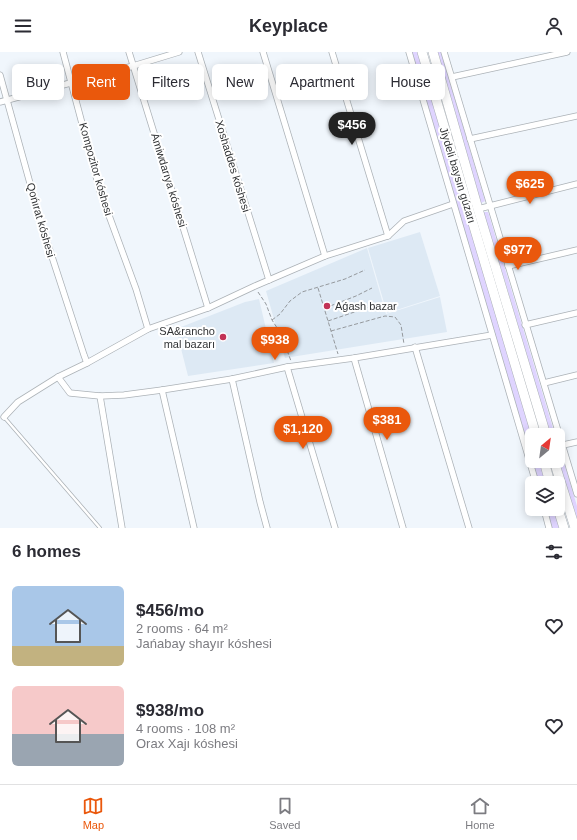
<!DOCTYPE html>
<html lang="en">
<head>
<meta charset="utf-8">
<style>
	:root { --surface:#fff; --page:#f7f7f7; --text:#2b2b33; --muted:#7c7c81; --line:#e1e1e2; --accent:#ea580c }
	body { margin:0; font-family:Helvetica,sans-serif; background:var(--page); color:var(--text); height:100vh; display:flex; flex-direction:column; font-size:15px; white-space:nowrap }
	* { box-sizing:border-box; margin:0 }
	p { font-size:13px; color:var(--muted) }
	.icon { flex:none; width:22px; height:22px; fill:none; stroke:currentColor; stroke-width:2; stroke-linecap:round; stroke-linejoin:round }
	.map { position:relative; height:476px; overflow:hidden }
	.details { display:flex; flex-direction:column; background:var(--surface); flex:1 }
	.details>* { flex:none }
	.banner { position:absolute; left:12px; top:12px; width:553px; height:36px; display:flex; gap:8px }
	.needle { width:26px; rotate:29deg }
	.controls { position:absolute; left:525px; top:376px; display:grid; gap:8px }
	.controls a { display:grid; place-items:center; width:40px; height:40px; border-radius:6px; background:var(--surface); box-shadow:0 2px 10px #0003; font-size:20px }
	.price { position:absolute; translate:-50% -34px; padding:0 9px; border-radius:14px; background:var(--accent); color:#fff; font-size:13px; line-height:26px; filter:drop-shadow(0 1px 2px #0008) }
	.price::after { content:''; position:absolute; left:50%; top:24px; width:12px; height:9px; margin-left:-6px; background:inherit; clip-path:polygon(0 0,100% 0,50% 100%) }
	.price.current { background:#222; color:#fff }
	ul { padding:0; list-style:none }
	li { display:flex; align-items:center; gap:12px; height:100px; padding:0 12px }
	li span { display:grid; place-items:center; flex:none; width:112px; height:80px; border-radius:6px; color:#555 }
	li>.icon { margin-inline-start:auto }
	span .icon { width:48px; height:48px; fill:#fffc; stroke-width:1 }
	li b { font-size:17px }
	h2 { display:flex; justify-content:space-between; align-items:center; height:48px; padding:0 12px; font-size:17px }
	.pill { padding:0 14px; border-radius:6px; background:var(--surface); box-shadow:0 2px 10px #0003; font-size:14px; line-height:36px }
	.pill.current { background:var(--accent); color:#fff }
	header { display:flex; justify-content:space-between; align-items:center; height:52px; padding:0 12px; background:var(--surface); font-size:18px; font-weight:700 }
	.dock { display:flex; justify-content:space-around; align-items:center; height:56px; border-top:1px solid var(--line); background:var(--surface); font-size:11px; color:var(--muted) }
	.dock a { display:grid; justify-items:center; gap:2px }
	.dock .current { color:var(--accent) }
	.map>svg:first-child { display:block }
	.built { fill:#dde9f4 }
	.green { fill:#dfd4ff }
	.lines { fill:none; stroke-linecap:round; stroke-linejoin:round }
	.service-casing { stroke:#acb2b7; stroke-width:4 }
	.minor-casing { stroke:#acb2b7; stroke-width:7 }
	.primary-casing { stroke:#acb2b7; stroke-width:10 }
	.path { stroke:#95999d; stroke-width:1; stroke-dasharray:4 2; stroke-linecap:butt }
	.service { stroke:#fff; stroke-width:2.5 }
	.minor { stroke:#fff; stroke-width:5.5 }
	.primary { stroke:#fff; stroke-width:9 }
	.poi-dot { fill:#c23255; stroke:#fff; stroke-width:1.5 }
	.labels { text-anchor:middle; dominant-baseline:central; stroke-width:4; stroke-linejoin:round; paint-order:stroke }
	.street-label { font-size:11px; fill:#313335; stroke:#fff }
	.poi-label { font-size:11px; fill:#313335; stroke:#fff; text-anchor:start }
</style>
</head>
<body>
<header><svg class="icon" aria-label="menu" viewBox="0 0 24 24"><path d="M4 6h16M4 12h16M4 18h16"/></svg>Keyplace<svg class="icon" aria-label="person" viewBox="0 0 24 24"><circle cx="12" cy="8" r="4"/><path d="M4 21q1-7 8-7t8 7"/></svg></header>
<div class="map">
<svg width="577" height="476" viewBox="0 0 577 476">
	<rect width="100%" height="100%" fill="#f0f6fc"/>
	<g class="built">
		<path d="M420,180L440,244L387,261L368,196Z"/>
		<path d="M367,196L386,262L440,245L447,280L285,306L266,239Z"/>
		<path d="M259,247L274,311L188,324L176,277L245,250Z"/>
	</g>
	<g class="green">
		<path d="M411,0H418L532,384V409H540L546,431H538Z"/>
		<path d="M437,0H441L485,149L481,151Z"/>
		<path d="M483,160H488L555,383H550L507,236Z"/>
		<path d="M558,391L577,454V469L558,408Z"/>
		<path d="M546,457H554L560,476H552Z"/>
	</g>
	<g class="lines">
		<g class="service-casing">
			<path id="service" d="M4,365L100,476"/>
		</g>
		<g class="minor-casing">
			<g id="minor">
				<path d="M63,0L100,139L136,237L148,277"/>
				<path d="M129,0L208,256"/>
				<path d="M198,0L269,228"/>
				<path d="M263,0L325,204"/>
				<path d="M332,0L388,184"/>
				<path d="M409,0L536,431"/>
				<path d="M444,0L577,442"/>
				<path d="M0,23L41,171L84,303L87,311"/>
				<path d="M452,25L567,0"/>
				<path d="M0,50L133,14L179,0"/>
				<path d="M470,87L577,64"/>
				<path d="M478,157L577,132"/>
				<path d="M508,214L577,198"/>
				<path d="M525,273L577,261"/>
				<path d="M415,295L469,476"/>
				<path d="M354,306L403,476"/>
				<path d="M287,315L335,476"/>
				<path d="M58,325L70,341L100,344L124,343L162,338L232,327L287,315L354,306L492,283"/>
				<path d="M232,327L260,450L267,476"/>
				<path d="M544,331L577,323"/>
				<path d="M162,338L194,476"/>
				<path d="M100,344L122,476"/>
				<path d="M4,365L18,350L58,325L87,311L148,277L208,256L255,234L325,204L388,184L404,169L453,152"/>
				<path d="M563,393L577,390"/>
				<path d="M544,457L549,476"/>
			</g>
		</g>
		<g class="primary-casing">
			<g id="primary">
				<path d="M422,0L536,383"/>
				<path d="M433,0L478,157L546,383"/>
				<path d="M544,409L550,431"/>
				<path d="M554,409L575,476"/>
				<path d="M558,457L564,476"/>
			</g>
		</g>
		<g class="path">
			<path d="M318,236L338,302"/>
			<path d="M258,240L266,252L272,268L281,282L291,309"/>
			<path d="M325,256L356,244L372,236"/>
			<path d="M272,268L280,262L290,249L302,240L345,227L365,218"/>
			<path d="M328,269L378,252"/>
			<path d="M331,279L385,264L395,265L401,273L404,292"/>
		</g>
		<use href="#service" class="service"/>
		<use href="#minor" class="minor"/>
		<use href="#primary" class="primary"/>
	</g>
	<g class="poi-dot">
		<circle cx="327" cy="254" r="4"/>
		<circle cx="223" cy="285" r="4"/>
	</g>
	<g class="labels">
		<g class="street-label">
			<text transform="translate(233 114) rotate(73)">Xoshaddes kóshesi</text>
			<text transform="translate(96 117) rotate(74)">Kompozitor kóshesi</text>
			<text transform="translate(458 123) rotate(73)">Jiydeli baysın gúzarı</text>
			<text transform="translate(169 128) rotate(73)">Ámiwdarıya kóshesi</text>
			<text transform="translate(41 168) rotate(74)">Qońırat kóshesi</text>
		</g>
		<g class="poi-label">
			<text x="335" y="254">Aǵash bazar</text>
			<text x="215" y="279" text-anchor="end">SA&amp;rancho<tspan x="215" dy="13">mal bazarı</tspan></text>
		</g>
	</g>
</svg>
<div class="controls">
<a><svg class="needle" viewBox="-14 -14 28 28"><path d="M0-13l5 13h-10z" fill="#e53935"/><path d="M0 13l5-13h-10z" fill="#7c7c81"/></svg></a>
<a><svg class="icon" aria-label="layers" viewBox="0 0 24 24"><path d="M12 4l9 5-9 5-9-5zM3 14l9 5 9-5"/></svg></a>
</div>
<b class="price current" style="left:352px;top:94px">$456</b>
<b class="price" style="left:530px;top:153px">$625</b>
<b class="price" style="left:518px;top:219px">$977</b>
<b class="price" style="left:275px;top:309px">$938</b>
<b class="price" style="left:387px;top:389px">$381</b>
<b class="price" style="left:303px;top:398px">$1,120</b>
<div class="banner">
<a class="pill">Buy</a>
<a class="pill current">Rent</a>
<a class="pill">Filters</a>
<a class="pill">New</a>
<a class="pill">Apartment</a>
<a class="pill">House</a>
</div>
</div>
<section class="details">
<h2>6 homes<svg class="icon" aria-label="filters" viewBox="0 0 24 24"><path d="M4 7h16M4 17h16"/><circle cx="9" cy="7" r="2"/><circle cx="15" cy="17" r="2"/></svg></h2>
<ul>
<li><span style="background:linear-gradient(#a9c7e8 75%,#c2b280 0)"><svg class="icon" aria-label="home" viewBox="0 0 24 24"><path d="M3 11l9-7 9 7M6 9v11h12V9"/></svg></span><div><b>$456/mo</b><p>2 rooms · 64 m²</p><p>Jańabay shayır kóshesi</p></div><svg class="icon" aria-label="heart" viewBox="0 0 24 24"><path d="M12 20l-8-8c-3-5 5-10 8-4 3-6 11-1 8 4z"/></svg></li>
<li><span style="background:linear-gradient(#f6c9c9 60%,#9aa5b1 0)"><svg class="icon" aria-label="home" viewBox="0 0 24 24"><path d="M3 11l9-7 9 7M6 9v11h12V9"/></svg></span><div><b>$938/mo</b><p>4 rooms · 108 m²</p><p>Orax Xajı kóshesi</p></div><svg class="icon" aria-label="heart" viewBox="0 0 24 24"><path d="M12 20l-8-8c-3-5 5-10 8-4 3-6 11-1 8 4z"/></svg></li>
</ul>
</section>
<nav class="dock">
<a class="current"><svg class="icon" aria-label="map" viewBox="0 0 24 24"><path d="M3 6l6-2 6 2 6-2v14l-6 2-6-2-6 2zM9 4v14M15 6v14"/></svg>Map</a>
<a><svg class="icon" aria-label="saved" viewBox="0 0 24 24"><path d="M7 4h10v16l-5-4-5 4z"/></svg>Saved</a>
<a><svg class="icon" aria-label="home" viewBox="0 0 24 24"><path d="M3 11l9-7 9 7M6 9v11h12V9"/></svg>Home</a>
</nav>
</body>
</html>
